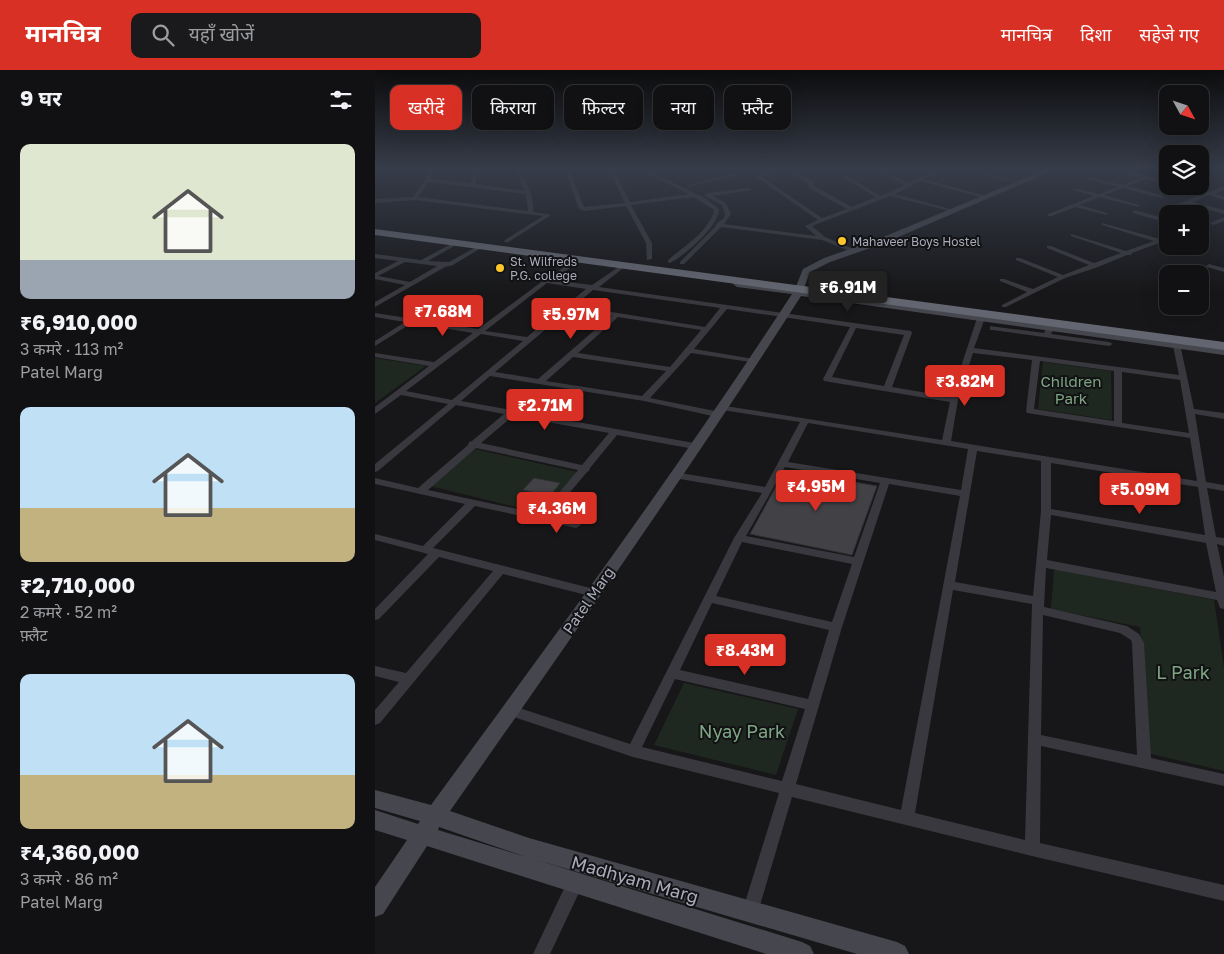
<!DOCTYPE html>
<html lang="hi">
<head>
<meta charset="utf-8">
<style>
	:root { --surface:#111113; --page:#1a1a1c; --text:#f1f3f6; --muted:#9c9da0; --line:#303133; --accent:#d93025 }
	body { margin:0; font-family:"Golos Text","Noto Sans Devanagari",sans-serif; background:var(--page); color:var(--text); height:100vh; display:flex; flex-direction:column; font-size:19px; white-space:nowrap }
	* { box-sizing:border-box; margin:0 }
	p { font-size:16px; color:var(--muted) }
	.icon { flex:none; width:28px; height:28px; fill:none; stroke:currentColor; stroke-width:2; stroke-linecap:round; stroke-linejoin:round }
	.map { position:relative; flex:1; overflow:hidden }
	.details { display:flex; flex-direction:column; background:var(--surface); width:375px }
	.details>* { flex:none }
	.guide { position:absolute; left:15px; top:15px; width:475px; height:45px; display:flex; gap:10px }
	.needle { width:32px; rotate:130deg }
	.buttons { position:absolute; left:784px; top:15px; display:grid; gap:10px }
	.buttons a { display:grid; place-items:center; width:50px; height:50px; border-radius:10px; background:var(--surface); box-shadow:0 5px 20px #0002,0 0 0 1px var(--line); font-size:25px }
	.price { position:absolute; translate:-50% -42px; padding:0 11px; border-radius:5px; background:var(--accent); color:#fff; font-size:16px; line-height:32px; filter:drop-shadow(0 1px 2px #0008) }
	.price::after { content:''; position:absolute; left:50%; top:30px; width:15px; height:11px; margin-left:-8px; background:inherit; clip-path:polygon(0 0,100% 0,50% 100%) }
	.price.active { background:#222; color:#fff }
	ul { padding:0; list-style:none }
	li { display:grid; align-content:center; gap:10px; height:265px; padding:0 20px }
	li span { display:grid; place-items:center; height:155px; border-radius:10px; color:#555 }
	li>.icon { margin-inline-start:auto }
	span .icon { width:90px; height:90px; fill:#fffc; stroke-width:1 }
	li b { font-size:21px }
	h2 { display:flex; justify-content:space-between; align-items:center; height:60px; padding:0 20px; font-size:21px }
	.tag { padding:0 18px; border-radius:10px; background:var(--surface); box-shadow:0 5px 20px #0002,0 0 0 1px var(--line); font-size:18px; line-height:45px }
	.tag.active { background:var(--accent); color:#fff }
	header { display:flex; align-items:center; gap:30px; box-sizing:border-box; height:70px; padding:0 25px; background:var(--accent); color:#fff }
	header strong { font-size:24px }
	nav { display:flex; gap:28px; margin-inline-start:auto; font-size:18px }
	.search { width:350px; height:45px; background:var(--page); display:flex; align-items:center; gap:12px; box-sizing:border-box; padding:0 18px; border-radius:10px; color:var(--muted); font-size:19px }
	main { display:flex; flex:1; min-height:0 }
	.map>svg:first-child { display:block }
	.green { fill:#1f2820 }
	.building { fill:#414146; stroke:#313135 }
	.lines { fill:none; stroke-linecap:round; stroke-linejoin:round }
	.street { fill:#38383e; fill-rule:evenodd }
	.secondary { fill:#46474e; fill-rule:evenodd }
	.highway { fill:#636670; fill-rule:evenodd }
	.poi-dot { fill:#fcc62c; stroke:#121214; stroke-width:2 }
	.labels { text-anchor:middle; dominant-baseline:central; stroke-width:4; stroke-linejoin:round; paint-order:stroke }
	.far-poi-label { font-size:12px; fill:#a8acba; stroke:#121214; text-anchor:start }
	.park-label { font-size:15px; fill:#7ea684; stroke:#121214 }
	.street-label { font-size:15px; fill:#a8acba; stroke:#121214 }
	.near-park-label { font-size:18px; fill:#7ea684; stroke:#121214 }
	.near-street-label { font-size:18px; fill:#a8acba; stroke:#121214 }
</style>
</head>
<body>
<header>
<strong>मानचित्र</strong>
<div class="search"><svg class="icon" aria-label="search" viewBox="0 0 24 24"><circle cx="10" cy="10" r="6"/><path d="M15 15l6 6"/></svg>यहाँ खोजें</div>
<nav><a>मानचित्र</a><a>दिशा</a><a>सहेजे गए</a></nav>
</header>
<main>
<section class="details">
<h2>9 घर<svg class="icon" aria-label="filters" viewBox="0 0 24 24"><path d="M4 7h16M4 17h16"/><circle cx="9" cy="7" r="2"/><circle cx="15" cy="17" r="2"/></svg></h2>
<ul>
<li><span style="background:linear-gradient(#dfe7d0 75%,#9aa5b1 0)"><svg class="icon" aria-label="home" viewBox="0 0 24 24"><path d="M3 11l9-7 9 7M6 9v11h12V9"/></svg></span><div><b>₹6,910,000</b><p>3 कमरे · 113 m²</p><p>Patel Marg</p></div></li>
<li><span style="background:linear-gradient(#bfe0f5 65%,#c2b280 0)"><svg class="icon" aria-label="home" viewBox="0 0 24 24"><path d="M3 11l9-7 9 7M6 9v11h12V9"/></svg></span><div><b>₹2,710,000</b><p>2 कमरे · 52 m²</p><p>फ़्लैट</p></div></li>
<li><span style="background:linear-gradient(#bfe0f5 65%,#c2b280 0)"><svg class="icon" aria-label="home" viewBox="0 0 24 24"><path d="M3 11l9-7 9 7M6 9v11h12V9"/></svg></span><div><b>₹4,360,000</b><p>3 कमरे · 86 m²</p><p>Patel Marg</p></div></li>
</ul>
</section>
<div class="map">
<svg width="849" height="884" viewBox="0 0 849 884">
	<rect width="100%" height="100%" fill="#171719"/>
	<g class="green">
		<path d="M0,288L51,296L0,333Z"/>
		<path d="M668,292L736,301L737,350L663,339Z"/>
		<path d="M100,379L202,402L166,443L55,416Z"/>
		<path d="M679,499L839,530L849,598V701L772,683L765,557L676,539Z"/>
		<path d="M309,613L423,639L401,705L279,675Z"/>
	</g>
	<g class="building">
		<path d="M410,400L502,416L477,485L375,464Z"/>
		<path d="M159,408L185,413L175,426L148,420Z"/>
	</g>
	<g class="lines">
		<g class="street">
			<path d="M54,99H58L55,109L95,113L97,111L94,99H98L99,101L133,99L100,104L101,111L100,114L150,121L140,99H144L156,123L159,142L176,145L132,173L129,171L130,170L168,146L40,130L0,133V129L38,127L50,110ZM53,112L151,124L153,141L43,127Z"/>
			<path d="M190,99H194L209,137L250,133L234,99H238L255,132L314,124L263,99H269L328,127L344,139C345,155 309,186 295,193L293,192V190C309,176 334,162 339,140L319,127L256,135L277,173V189L272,190L271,173L251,136L209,141L204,139Z"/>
			<path d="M339,99C346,99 352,104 359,104C369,104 378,99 388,99L313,117L311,116L352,105Z"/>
			<path d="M406,99H417L439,112V116L477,137L501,127L454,99H459L506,126L530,115L499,99H505L534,113L562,99H568L549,109L615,127L612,129L545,111L520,124L579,140V142L515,126L437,156L450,167L481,180V182H477L447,170L346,157L309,194H305V192L341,156V154L349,148L350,144L347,135L330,126L332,123L374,118L377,120L338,126L351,133L356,144L349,154L441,166L430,156L443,150L379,105ZM413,101L434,114V118L472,139L447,148L385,106Z"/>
			<path d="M587,99H595L647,113L645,114Z"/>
			<path d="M647,99H656L670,103L668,104Z"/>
			<path d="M738,99H745L792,112V114L771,109L753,116L789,126L786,128L748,118L729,125L764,135V137L724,127L705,135L732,143V145L700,137L677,146H673V144L719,126L698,120V118L724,124L743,117L713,109V107L748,115L766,108Z"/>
			<path d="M825,99H839L825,101Z"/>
			<path d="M804,116H812L834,122L849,116V120L839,124L849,126V130L834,125L818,132L849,140V144L813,134L790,141V139L829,124Z"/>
			<path d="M760,140L792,149V153L758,143L757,142Z"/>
			<path d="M849,147V151L838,155L835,153Z"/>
			<path d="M727,153L785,169L792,166V170L757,183L756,185H752L723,197L690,208L631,237H627V235L652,222L625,211V209H629L658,219L683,207L641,190V188H645L688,205L714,195L672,178V176H676L719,193L746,183L696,166V164L751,181L779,171L727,155Z"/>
			<path d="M76,174L81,175L53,191L74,192L101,177L106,178L78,195L70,197L0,237V232L30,215L0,209V203L23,191L0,188V184L46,190ZM30,192L62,196L35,212L3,206Z"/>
			<path d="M205,187L207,188V190L177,210L217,215L245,196L248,198L247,199L224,217L536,261L537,263L517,317L576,327L602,248L606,246L610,248L599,278L804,305L798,276L799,274H805L819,339L849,343V349L820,344L831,412L849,415V421L832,418L841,467L849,468V476L842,474L849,507V539L845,538L842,530L671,498L669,537L752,556L764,564L769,573L776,688L849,704V716L666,676L665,773L849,815V831L657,786L417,727L383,842L381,848L375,850L369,848L367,842L404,723L258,687L130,644L128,640L130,636L135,635L255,674L359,468L387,423L299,408L294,405L299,402L390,417L425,352L347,340L343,337L344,335L567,370L575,332L449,311L448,309L475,257L352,239L319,279L379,289H382V293L316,283L275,328L345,342V346L342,347L269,331L115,306L86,331L319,373L323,376L319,379L242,365L215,398L214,401L212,402L175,446L205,453L206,455L201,458L100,436L58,478L219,519L223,520L225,523L223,526L219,527L128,504L5,653L0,655V640L24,612L0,606V596L31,603L118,501L64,487L4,549L0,550V539L53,484L0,470V464L48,476L90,434L0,414V408L43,418L93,375L94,372L97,371L129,344L81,335L3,401L0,402V394L73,334L26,325L0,344V337L54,296L0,287V283L59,292L98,263L37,253L0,276V271L30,252L0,247V243L103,259L169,210ZM172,213L211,219L152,267L110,261ZM218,220L345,238L330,257L199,236ZM195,239L236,246L163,309L120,302ZM243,247L326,260L295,297L203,283ZM481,258L529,265L509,316L457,307ZM106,264L148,271L77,330L31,321ZM598,283L657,290L651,341L652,343L815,368L822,411L576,371L583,330ZM198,287L291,301L267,326L171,311ZM665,291L739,301V351L659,339ZM747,302L805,310L814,363L747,353ZM138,346L234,363L207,395L106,373ZM433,353L593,379L586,420L413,392ZM101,378L203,400L166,444L53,420ZM602,381L666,391V441L658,526L580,512ZM676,393L823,417L830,465L676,439ZM410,397L505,413L479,487L371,466ZM514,414L585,426L526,740L421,714L467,557ZM676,445L831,473L841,522L672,490ZM367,472L477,494L457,552L341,526ZM578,520L657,534L650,770L540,743ZM337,533L454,560L433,629L305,600ZM668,545L745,563L756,570L757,573L762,685L666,665ZM300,609L430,639L407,711L267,677Z"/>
			<path d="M834,194L849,198V202L832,197L831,196Z"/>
			<path d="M615,256L669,263L672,256H675L679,258L676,264L734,272L738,274L734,276L618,260H615Z"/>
			<path d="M201,804L207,806L209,812L175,884H158L195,806Z"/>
		</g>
		<path class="secondary" d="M672,99H681L507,174L455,192L435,202L428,221L849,279V285L426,226C314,401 194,571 75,741L154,768L522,872L530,876L534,884H482L162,790L427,872L435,876L439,884H391L52,776L8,844L0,847V817L32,770L0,760V740L43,754L45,751L0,738V720L56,735C179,567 303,399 417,224L362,217L358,214L359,212L420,219L428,199L449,188L501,170ZM64,757L151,787L63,760Z"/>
		<path class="highway" d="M0,159L849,272V280L0,165Z"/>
	</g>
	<linearGradient id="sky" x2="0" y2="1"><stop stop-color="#0d0d0e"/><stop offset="0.44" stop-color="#363c49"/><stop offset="1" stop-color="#363c49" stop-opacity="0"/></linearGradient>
	<rect width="849" height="223" fill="url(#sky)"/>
	<g class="poi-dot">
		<circle cx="467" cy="171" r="5"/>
		<circle cx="125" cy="198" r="5"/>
	</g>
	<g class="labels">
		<g class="far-poi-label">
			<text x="477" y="171">Mahaveer Boys Hostel</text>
			<text x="135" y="191">St. Wilfreds<tspan x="135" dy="14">P.G. college</tspan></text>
		</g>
		<g class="park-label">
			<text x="696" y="311">Children<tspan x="696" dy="17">Park</tspan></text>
		</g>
		<g class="street-label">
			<text transform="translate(213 530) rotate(-55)">Patel Marg</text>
		</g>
		<g class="near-park-label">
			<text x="808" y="602">L Park</text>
			<text x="367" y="661">Nyay Park</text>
		</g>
		<g class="near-street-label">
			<text transform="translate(260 809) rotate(16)">Madhyam Marg</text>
		</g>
	</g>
</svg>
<div class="buttons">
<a><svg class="needle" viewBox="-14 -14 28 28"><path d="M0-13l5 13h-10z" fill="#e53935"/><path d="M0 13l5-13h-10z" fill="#9c9da0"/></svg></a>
<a><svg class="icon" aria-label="layers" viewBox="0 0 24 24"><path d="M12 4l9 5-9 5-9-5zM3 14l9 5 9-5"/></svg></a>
<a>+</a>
<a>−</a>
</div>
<b class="price active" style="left:473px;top:243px">₹6.91M</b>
<b class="price" style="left:68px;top:267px">₹7.68M</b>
<b class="price" style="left:196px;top:270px">₹5.97M</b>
<b class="price" style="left:590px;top:337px">₹3.82M</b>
<b class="price" style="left:170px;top:361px">₹2.71M</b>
<b class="price" style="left:441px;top:442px">₹4.95M</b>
<b class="price" style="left:765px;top:445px">₹5.09M</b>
<b class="price" style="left:182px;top:464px">₹4.36M</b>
<b class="price" style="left:370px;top:606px">₹8.43M</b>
<div class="guide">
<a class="tag active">खरीदें</a>
<a class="tag">किराया</a>
<a class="tag">फ़िल्टर</a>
<a class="tag">नया</a>
<a class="tag">फ़्लैट</a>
</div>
</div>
</main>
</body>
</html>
